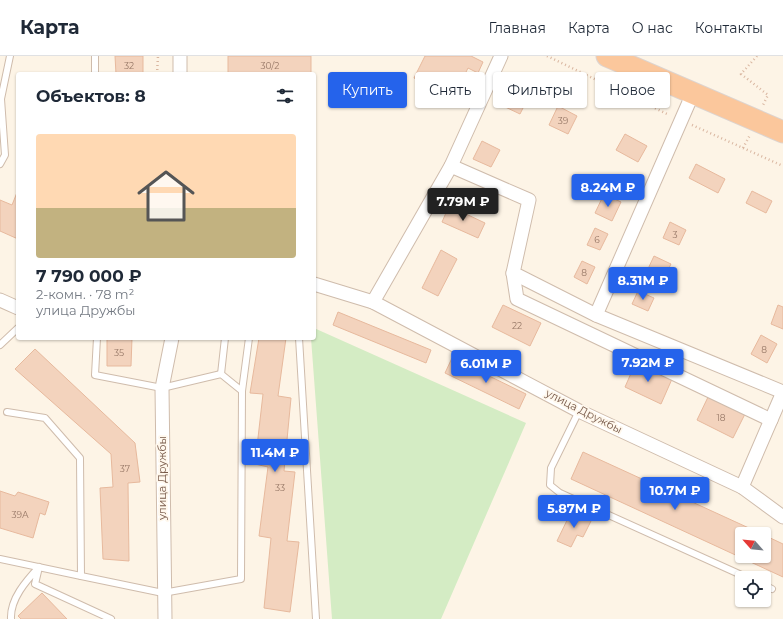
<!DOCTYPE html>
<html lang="ru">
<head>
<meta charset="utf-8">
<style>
	:root { --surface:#fff; --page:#f6f6f7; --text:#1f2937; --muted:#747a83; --line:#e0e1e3; --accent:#2563eb }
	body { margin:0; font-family:Montserrat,sans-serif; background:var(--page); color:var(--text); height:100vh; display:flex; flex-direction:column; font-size:15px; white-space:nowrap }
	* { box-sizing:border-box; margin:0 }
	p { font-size:13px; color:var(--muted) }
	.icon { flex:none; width:22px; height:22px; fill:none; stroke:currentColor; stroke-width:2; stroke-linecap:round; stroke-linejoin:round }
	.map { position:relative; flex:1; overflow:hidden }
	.details { position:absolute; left:16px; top:16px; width:300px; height:268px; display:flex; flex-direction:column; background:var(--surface); border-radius:4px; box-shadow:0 1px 3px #0004 }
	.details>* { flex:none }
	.hud { position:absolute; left:328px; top:16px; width:380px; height:36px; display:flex; gap:8px }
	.needle { width:26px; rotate:297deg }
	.buttons { position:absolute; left:735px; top:471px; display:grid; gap:8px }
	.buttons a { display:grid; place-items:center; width:36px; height:36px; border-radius:4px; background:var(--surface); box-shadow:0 1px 3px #0004; font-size:20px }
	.price { position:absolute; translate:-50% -34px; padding:0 9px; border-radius:4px; background:var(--accent); color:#fff; font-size:13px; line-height:26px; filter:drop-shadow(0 1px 2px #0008) }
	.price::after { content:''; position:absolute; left:50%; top:24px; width:12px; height:9px; margin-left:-6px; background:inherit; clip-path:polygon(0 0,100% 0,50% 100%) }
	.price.on { background:#222; color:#fff }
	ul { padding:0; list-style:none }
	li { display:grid; align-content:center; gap:8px; height:212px; padding:0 20px }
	li span { display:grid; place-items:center; height:124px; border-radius:4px; color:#555 }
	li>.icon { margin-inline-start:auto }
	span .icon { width:72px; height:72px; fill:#fffc; stroke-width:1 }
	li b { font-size:17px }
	h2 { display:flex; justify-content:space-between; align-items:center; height:48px; padding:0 20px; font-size:17px }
	.chip { padding:0 14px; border-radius:4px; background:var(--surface); box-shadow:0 1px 3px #0004; font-size:14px; line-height:36px }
	.chip.on { background:var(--accent); color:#fff }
	header { display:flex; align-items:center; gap:24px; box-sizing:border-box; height:56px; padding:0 20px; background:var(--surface); border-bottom:1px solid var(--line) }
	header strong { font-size:19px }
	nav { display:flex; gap:22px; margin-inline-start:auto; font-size:14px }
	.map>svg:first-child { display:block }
	.green { fill:#d4ecc4 }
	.building { fill:#f3d3bd; stroke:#e7b99d }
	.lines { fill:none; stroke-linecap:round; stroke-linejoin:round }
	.service-casing { stroke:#cfbcac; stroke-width:8 }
	.minor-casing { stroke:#cfbcac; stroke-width:15 }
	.trunk-casing { stroke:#dcd4d0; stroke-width:23 }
	.path { stroke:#d9b6a0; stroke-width:2.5; stroke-dasharray:1 3; stroke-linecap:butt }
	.service { stroke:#fff; stroke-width:6 }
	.minor { stroke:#fff; stroke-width:13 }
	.trunk { stroke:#fbc79c; stroke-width:21 }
	.labels { text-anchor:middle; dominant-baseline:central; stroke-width:3.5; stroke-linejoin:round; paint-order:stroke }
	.number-label { font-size:9px; fill:#977867 }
	.street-label { font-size:11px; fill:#785a4a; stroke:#fff8ed }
</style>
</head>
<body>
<header>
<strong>Карта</strong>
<nav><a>Главная</a><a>Карта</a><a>О нас</a><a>Контакты</a></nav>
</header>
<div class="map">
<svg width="783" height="563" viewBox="0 0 783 563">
	<rect width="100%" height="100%" fill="#fdf4e6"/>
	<path class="green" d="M314,272L526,367L441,563H332L311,282H314Z"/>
	<g class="building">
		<path d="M115,0H143V18H116Z"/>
		<rect x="228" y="0" width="83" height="18"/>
		<path d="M425,0H471L483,6L478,17L468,12L449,51L421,37L425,28L414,22Z"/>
		<path d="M511,29L530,38L520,58L501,49Z"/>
		<path d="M558,50L577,60L568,78L549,69Z"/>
		<path d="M625,78L647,90L638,106L616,94Z"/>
		<path d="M482,85L500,94L491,111L473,103Z"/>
		<path d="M696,108L725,123L718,137L689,122Z"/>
		<path d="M18,134V183L0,175V144L12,149Z"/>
		<path d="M752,135L772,145L766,157L746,147Z"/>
		<path d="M604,138L621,146L612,165L595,157Z"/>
		<path d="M449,150L485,167L478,182L442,166Z"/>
		<path d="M670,166L686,174L679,189L663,182Z"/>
		<path d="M595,172L608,178L600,194L587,189Z"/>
		<path d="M441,194L457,203L438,240L422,232Z"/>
		<path d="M654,200L671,208L663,223L647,215Z"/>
		<path d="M582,205L595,211L587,228L574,221Z"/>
		<path d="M638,235L654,242L648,255L632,248Z"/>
		<path d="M503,249L541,267L530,290L492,271Z"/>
		<path d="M778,249L783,251V273L771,268Z"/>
		<path d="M338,256L431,294L426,307L333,269Z"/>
		<path d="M761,279L777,288L767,307L751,298Z"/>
		<path d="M107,282H132L131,310H107Z"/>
		<path d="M259,282H286L278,340L291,342L284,415L295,416L287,485L299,486L290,556L264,552L271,482L259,480L268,411L255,408L263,338L250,337Z"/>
		<path d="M35,293L135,387L140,426L128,427L129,505L103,503L100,432L113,431L111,398L15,313Z"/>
		<path d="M452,302L526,338L519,353L445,317Z"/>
		<path d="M636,306L672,323L661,348L625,331Z"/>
		<path d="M709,339L745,358L733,382L697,364Z"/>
		<path d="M583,396L762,478H742V500H764V479L783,488V521L571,423Z"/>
		<path d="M0,435L15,440L18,436L49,446L45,459L40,457L33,482L0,472Z"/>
		<path d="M571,456L591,465L583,481L577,479L571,491L557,485Z"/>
		<path d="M42,537L67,563H21L18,560Z"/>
	</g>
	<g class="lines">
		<g class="service-casing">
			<g id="service">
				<path d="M95,18V0"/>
				<path d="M0,108L5,99L1,43L10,0"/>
				<path d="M299,282L316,563"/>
				<path d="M0,289L18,272"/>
				<path d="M221,318L225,282"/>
				<path d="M242,335L249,282"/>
				<path d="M579,355L551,412L550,429L560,437L748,522"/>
				<path d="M7,356L45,362L80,402L81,520L163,537L241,523L242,335L221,318L162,332L95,319L97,282"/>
				<path d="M0,503L81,520"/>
				<path d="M764,529L772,533"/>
				<path d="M11,563C10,543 26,525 39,511L35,528L111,563"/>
			</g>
		</g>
		<g class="minor-casing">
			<g id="minor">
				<path d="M180,0V18"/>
				<path d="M451,110L529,144L513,217L596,259L783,336"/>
				<path d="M513,217L517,243L771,364"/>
				<path d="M314,228L373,246L579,355L742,431L783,461"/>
				<path d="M0,244L18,252"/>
				<path d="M373,246L451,110L501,0"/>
				<path d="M596,259L693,37"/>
				<path d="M742,431L783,336"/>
				<path d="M165,563L162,332L172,282"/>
			</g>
		</g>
		<g class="trunk-casing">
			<path id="trunk" d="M607,0L783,76"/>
		</g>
		<g class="path">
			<path d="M547,0L669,59"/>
			<path d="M757,0L741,18L768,39L763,49"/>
			<path d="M157,18L158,0"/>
			<path d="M692,69L783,110"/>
			<path d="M743,92L750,79"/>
		</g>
		<use href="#service" class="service"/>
		<use href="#minor" class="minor"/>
		<use href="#trunk" class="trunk"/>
	</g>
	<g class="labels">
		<g class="number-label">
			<text x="129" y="9">32</text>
			<text x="270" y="9">30/2</text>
			<text x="563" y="64">39</text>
			<text x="675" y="178">3</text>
			<text x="597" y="183">6</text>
			<text x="584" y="216">8</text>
			<text x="517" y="269">22</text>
			<text x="764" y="293">8</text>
			<text x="119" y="296">35</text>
			<text x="721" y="361">18</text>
			<text x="125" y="412">37</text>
			<text x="280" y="431">33</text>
			<text x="20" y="458">39А</text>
		</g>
		<g class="street-label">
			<text transform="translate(584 355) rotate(27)">улица Дружбы</text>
			<text transform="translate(162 422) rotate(-90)">улица Дружбы</text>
		</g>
	</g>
</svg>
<div class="buttons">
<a><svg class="needle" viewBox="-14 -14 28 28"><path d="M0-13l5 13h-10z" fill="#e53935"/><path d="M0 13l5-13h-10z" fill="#747a83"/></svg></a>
<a><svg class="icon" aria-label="locate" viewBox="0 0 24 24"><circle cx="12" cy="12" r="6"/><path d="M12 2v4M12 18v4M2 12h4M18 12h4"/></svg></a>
</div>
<b class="price" style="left:608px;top:152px">8.24M ₽</b>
<b class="price on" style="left:463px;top:166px">7.79M ₽</b>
<b class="price" style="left:643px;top:245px">8.31M ₽</b>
<b class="price" style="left:648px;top:327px">7.92M ₽</b>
<b class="price" style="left:486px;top:328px">6.01M ₽</b>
<b class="price" style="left:275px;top:417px">11.4M ₽</b>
<b class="price" style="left:675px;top:455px">10.7M ₽</b>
<b class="price" style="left:574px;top:473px">5.87M ₽</b>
<div class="hud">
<a class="chip on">Купить</a>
<a class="chip">Снять</a>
<a class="chip">Фильтры</a>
<a class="chip">Новое</a>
</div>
<section class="details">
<h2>Объектов: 8<svg class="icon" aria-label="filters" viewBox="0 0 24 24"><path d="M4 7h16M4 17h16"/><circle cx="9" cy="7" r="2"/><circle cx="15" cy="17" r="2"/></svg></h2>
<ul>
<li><span style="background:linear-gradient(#ffd9b3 60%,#c2b280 0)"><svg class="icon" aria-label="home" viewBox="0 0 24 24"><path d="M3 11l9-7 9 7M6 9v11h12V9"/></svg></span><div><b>7 790 000 ₽</b><p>2-комн. · 78 m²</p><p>улица Дружбы</p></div></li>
</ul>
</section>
</div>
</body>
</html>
